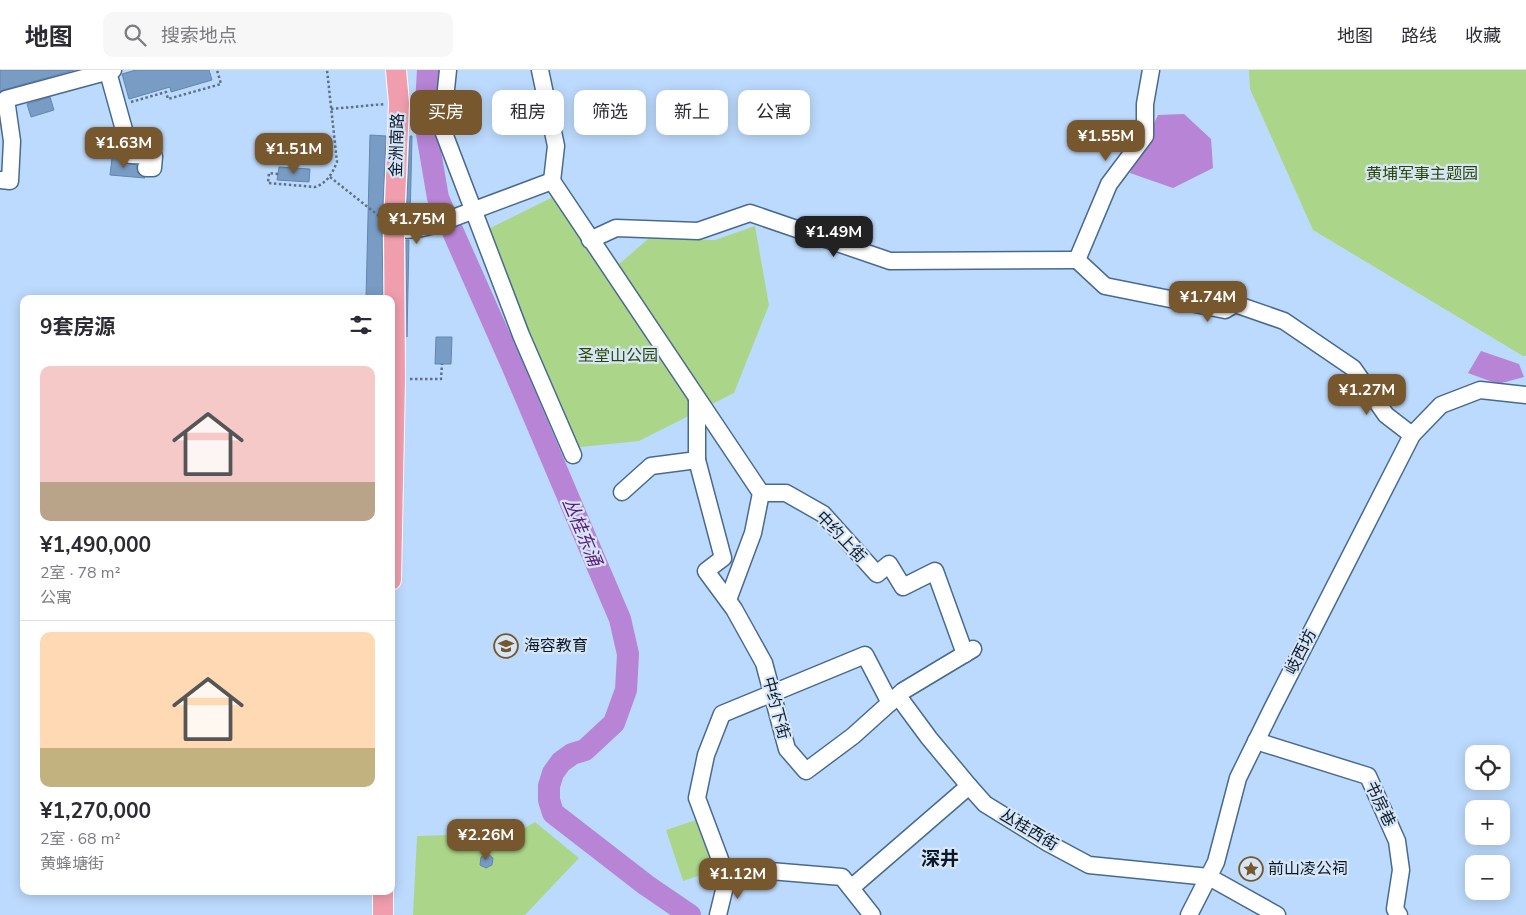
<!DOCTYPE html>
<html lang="zh">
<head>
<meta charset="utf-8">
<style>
	:root { --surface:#fff; --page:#f7f7f7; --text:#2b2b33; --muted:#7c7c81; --line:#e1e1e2; --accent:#77572d }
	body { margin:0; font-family:"Nunito Sans","Noto Sans SC",sans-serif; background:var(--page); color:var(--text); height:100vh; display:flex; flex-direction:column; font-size:19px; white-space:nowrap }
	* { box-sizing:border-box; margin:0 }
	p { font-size:16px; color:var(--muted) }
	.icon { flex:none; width:28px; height:28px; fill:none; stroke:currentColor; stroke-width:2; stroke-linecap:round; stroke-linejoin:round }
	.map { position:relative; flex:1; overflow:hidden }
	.panel { position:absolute; left:20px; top:225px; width:375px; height:600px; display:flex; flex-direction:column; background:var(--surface); border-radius:10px; box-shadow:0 2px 12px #0003 }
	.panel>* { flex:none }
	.top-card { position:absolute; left:410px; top:20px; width:475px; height:45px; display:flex; gap:10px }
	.fabs { position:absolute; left:1465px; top:675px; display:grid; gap:10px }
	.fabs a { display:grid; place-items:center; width:45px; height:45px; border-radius:10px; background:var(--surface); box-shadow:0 2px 12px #0003; font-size:25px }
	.price { position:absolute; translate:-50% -42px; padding:0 11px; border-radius:10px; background:var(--accent); color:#fff; font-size:16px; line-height:32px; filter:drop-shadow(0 1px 2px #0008) }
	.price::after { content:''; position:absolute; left:50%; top:30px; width:15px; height:11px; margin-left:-8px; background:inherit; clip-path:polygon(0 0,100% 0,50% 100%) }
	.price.current { background:#222; color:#fff }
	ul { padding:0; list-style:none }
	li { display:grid; align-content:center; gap:10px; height:265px; padding:0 20px }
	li+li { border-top:1px solid var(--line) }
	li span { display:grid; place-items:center; height:155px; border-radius:10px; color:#555 }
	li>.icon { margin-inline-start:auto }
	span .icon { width:90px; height:90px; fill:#fffc; stroke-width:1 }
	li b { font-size:21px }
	h2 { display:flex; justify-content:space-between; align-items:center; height:60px; padding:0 20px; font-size:21px }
	.tag { padding:0 18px; border-radius:10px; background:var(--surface); box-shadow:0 2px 12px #0003; font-size:18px; line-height:45px }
	.tag.current { background:var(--accent); color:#fff }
	header { display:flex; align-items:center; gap:30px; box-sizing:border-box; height:70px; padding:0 25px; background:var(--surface); border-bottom:1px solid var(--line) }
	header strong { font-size:24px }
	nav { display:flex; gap:28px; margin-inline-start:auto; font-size:18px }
	.search { width:350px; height:45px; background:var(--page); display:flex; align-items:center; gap:12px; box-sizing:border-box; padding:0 18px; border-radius:10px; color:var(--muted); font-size:19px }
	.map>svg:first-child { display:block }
	.green { fill:#abd689 }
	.water { fill:#b784d6 }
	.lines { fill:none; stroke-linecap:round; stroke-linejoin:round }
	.river { stroke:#b784d6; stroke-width:22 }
	.building { fill:#789cc4; stroke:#6486ae }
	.minor-casing { stroke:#486a8f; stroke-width:19 }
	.major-casing { stroke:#fff; stroke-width:22 }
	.path { stroke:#5c7189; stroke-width:2.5; stroke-dasharray:2.5 2.5; stroke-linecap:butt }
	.minor { stroke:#fff; stroke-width:16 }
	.major { stroke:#f09ead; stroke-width:20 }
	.labels { text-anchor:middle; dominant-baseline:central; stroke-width:4.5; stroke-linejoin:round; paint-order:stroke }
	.street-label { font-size:16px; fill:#0a1827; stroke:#d7e6f7 }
	.park-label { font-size:16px; fill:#294604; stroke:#d7e6f7 }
	.poi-label { font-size:16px; fill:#0a1827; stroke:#d7e6f7; text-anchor:start }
	.water-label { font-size:18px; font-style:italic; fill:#5f1c7e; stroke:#d7e6f7 }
	.quarter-label { font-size:19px; font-weight:bold; fill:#0a1827; stroke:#d7e6f7 }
</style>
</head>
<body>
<header>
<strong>地图</strong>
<div class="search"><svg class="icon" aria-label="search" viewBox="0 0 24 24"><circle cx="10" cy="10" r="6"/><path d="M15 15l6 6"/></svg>搜索地点</div>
<nav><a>地图</a><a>路线</a><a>收藏</a></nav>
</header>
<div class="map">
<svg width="1526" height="845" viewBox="0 0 1526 845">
	<rect width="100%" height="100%" fill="#bcdafd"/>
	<g class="green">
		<path d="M1249,0H1526V286H1523L1313,160L1250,19Z"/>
		<path d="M555,126L610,202L648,169L715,170L755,156L769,235L734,323L639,371L561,379L474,166Z"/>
		<path d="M699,749L716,800L683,811L666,760Z"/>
		<path d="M535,752L579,788L525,845H413L417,766L516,763Z"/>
	</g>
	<g class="water">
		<path d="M1184,44L1211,69L1213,98L1173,118L1130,103L1158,45Z"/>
		<path d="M1481,281L1519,294L1524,307L1498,314L1468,303Z"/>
	</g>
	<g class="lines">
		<path class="river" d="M428,0L425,52L438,128L512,295L620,549L628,584L626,620L614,653L585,680L572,684L561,692L553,703L549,716V730L553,743L646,815L690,845"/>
	</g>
	<g class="building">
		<path d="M0,0H74L0,21Z"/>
		<path d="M136,0H209L212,10L171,22L170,17L129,29L122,4Z"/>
		<path d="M50,27L54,40L31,47L27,34Z"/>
		<path d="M370,65L386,66L382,158L383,229H366Z"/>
		<path d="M410,66H412L410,150H406Z"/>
		<path d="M112,88L122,89L125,93L137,95L138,103L145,108L110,105Z"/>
		<path d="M279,97L310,99L309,112L277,110Z"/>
		<path d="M406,170H409L407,267Z"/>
		<path d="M436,267H452L451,294H435Z"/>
		<path d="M488,784L493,788L492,795L486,798L480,795L481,787Z"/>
	</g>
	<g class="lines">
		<g class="minor-casing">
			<g id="minor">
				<path d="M448,0L442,58L521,265L573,385"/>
				<path d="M540,0L556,76L552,111"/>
				<path d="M108,2L131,85L154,86L153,98H146"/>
				<path d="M0,110L10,111L12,71L6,29L113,0"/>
				<path d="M394,158C409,162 423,158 437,154L552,111L761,423L753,463L728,530"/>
				<path d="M590,170L616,158L698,161L750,143L890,191L1077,190"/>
				<path d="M1077,190L1105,216L1225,240L1235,234L1284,251L1353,298L1386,345L1412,365"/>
				<path d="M1077,190L1109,114L1145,66V34L1151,0"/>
				<path d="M697,390L723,488L706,501L734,539L764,593L787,679L806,701L853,666L903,621L973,579"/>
				<path d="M622,422L651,396L697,390V330"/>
				<path d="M761,423H786L823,444L877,504L889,494L903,517L935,501L965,584"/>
				<path d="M898,626L929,668L969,716L985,734L1048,773L1089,795L1209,807L1277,845"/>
				<path d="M1256,671L1368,706L1397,771L1401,800L1395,839L1399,845"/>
				<path d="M727,808L770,801L842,807L872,845"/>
				<path d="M851,818L969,716"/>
				<path d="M718,845L727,808L697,728L706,685L722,644L865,585L890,633"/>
				<path d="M1189,845L1216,792L1238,708L1272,639L1412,365L1441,335L1480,320L1526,325"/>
			</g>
		</g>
		<g class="major-casing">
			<g id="major">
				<path d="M391,510L395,309L394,158L399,33L396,0"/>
				<path d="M383,845V821"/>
			</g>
		</g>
		<g class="path">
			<path d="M131,32L166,22L168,29L221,14L217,0"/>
			<path d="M331,39L385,34"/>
			<path d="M278,104L269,103L268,113L315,117C327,113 332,104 337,92L327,0"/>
			<path d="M330,107L379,146"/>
			<path d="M410,309H441L442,294"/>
		</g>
		<use href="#minor" class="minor"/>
		<use href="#major" class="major"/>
	</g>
	<defs>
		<g id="school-ring" transform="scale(1.25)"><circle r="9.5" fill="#d7e6f7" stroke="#77572d" stroke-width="1.5"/><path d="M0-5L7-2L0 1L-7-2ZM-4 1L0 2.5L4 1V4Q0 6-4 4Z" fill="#77572d"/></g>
		<g id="sight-ring" transform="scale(1.25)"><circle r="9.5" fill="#d7e6f7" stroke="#77572d" stroke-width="1.5"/><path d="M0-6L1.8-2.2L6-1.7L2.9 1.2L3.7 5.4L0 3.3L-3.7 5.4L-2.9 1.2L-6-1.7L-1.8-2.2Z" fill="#77572d"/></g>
	</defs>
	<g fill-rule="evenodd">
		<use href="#school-ring" x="506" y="576"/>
		<use href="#sight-ring" x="1251" y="799"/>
	</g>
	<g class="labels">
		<g class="street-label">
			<text transform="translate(397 75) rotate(-88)">金洲南路</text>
			<text transform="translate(841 467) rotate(46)">中约上街</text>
			<text transform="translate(1301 582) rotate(-63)">岐西坊</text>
			<text transform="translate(776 638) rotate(75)">中约下街</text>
			<text transform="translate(1380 734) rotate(64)">书房巷</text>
			<text transform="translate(1029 760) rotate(31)">丛桂西街</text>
		</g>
		<g class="park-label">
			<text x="1422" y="104">黄埔军事主题园</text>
			<text x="618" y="286">圣堂山公园</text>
		</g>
		<g class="poi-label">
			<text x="524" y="576">海容教育</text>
			<text x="1268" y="799">前山凌公祠</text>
		</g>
		<g class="water-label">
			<text transform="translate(582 462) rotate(67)">丛桂东涌</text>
		</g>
		<g class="quarter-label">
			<text x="940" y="789">深井</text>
		</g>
	</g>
</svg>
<div class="fabs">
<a><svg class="icon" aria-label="locate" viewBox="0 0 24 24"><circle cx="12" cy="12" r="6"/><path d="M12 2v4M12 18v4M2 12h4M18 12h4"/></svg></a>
<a>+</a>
<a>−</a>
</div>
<b class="price" style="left:1106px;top:92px">¥1.55M</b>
<b class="price" style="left:124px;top:99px">¥1.63M</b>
<b class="price" style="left:294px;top:105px">¥1.51M</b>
<b class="price" style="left:417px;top:175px">¥1.75M</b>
<b class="price current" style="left:834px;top:188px">¥1.49M</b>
<b class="price" style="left:1208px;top:253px">¥1.74M</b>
<b class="price" style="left:1367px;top:346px">¥1.27M</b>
<b class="price" style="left:486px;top:791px">¥2.26M</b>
<b class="price" style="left:738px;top:830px">¥1.12M</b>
<div class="top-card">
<a class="tag current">买房</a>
<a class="tag">租房</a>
<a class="tag">筛选</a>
<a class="tag">新上</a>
<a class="tag">公寓</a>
</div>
<section class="panel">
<h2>9套房源<svg class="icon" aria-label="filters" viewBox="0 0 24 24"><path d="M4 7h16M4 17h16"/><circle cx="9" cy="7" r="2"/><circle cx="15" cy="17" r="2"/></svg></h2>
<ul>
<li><span style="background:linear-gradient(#f6c9c9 75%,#b9a48a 0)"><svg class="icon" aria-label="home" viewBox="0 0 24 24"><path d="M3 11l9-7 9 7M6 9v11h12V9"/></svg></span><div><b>¥1,490,000</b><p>2室 · 78 m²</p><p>公寓</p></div></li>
<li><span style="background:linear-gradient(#ffd9b3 75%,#c2b280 0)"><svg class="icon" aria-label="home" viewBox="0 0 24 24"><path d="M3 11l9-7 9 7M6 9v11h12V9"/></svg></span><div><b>¥1,270,000</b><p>2室 · 68 m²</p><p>黄蜂塘街</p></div></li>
</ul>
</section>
</div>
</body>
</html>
